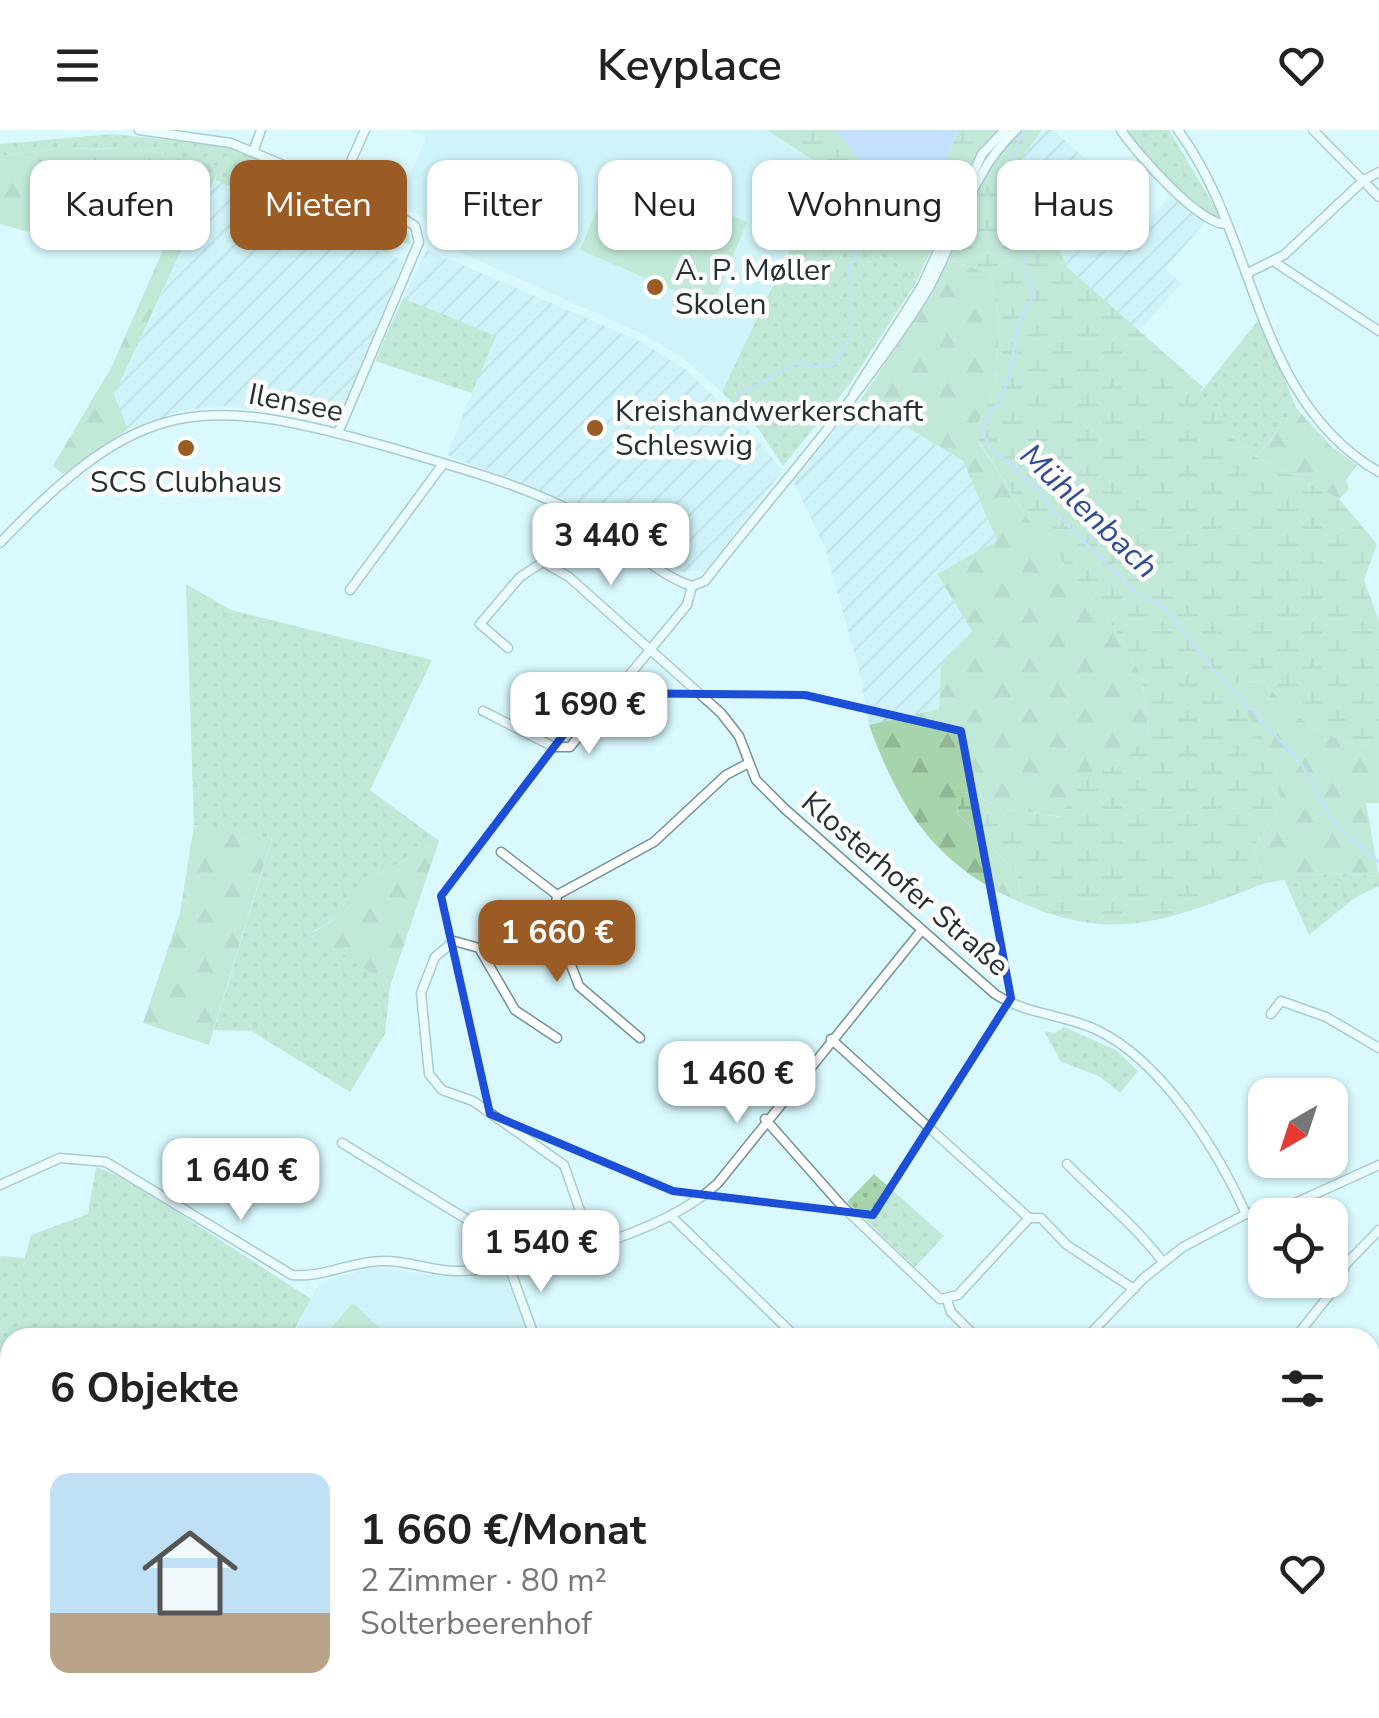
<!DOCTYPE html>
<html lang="de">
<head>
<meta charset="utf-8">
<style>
	:root { --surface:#fff; --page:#f2f2f2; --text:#222; --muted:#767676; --line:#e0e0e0; --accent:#9b5b24 }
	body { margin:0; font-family:"Nunito Sans",sans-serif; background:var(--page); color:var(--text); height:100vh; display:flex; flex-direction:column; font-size:38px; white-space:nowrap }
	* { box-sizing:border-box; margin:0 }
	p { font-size:32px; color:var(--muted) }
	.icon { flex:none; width:55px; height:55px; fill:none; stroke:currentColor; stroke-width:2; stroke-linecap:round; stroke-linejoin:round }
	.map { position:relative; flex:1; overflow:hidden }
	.details { position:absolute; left:0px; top:1198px; width:1380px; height:392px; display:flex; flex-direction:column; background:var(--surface); border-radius:30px 30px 0 0; box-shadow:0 2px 8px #0004 }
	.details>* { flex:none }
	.top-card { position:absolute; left:30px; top:30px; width:1320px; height:90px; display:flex; gap:20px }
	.needle { width:65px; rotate:219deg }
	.buttons { position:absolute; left:1248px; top:948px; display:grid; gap:20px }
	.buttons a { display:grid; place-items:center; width:100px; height:100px; border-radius:20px; background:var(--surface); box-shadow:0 2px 8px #0004; font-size:50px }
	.price { position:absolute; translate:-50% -85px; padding:0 22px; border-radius:20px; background:#fff; color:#222; font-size:32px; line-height:65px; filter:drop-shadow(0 2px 5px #0008) }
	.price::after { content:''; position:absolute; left:50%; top:60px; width:30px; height:22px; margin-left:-15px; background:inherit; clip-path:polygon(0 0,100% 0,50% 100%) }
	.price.active { background:var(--accent); color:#fff }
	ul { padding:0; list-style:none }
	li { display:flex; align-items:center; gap:30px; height:250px; padding:0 50px }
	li+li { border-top:2px solid var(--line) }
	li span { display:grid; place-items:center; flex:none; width:280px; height:200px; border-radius:20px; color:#555 }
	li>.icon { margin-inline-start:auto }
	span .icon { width:120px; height:120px; fill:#fffc; stroke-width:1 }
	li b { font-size:42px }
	h2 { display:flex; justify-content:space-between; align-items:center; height:120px; padding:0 50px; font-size:42px }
	.pill { padding:0 35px; border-radius:20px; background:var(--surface); box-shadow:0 2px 8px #0004; font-size:35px; line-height:90px }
	.pill.active { background:var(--accent); color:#fff }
	header { display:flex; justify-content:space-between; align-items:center; height:130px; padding:0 50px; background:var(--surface); font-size:45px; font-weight:600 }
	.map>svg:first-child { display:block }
	.built { fill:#c3ecf2 }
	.industrial { fill:url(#industrial-furrows) }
	.green { fill:url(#green-dots) }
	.forest { fill:url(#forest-firs) }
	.wetland { fill:url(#wetland-marsh) }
	.pitch { fill:#a7d4ab }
	.water { fill:#abc2fa }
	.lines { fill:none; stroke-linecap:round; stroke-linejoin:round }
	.stream { stroke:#abc2fa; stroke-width:2.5 }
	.street-casing { stroke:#739195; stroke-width:11 }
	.street { stroke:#fff; stroke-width:8 }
	.marked { fill:none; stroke:#1d4ed8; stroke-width:8; stroke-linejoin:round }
	.poi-dot { fill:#9b5b24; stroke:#fff; stroke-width:4 }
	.labels { text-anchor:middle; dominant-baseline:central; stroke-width:9; stroke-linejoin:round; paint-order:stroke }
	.poi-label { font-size:30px; fill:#243032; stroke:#fff; text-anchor:start }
	.street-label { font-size:30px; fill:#243032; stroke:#fff }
	.water-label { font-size:32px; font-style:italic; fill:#314b9b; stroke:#fff }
</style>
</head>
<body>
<header><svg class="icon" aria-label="menu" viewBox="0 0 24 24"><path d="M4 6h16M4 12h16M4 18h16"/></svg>Keyplace<svg class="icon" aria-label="heart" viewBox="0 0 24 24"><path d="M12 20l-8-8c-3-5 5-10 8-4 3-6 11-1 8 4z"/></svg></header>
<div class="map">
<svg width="1379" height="1588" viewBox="0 0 1379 1588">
	<defs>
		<pattern id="industrial-furrows" width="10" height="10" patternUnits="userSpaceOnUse" patternTransform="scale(2.5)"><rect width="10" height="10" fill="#c3ecf2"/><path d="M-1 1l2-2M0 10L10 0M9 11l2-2" fill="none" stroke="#a7cbd0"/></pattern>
		<pattern id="green-dots" width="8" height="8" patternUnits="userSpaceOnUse" patternTransform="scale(2.5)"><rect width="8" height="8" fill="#a7d4ab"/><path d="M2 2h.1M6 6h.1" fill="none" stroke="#90b694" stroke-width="1.8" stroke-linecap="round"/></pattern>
		<pattern id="forest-firs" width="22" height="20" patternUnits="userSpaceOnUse" patternTransform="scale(2.5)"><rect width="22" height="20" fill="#a7d4ab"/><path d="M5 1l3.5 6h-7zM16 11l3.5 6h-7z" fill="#90b694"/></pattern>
		<pattern id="wetland-marsh" width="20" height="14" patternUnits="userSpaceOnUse" patternTransform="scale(2.5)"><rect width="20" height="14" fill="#a7d4ab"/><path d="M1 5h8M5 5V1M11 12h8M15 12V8" fill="none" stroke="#90b694"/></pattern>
	</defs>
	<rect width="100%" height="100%" fill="#d9f9fe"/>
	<g class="built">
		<path d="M408,0H767L828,40L722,262L682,227L642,204L433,110L423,87L397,74L426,7Z"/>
		<path d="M373,1137L439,1146L504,1142L530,1207L290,1208L320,1153Z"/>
		<path d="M781,1580H1052L1045,1588H777Z"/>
	</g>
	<g class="industrial">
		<path d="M1042,0H1053L1105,46L1112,39L1138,62L1127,78L1146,94L1177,57L1211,86L1165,138L1181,154L1139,201L1068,138L1018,32Z"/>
		<path d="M215,50L404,131L342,280L331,289L225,276L184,280L128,299L114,265Z"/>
		<path d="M427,120L638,210L685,239L755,306L782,341L706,440L682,442L568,371L447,325L495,207L403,168Z"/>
		<path d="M861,269L963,331L997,411L972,501L941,536L939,579L869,595L859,540L825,418L793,351Z"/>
	</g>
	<g class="green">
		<path d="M1126,0H1169L1220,86H1211L1160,43Z"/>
		<path d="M113,4L231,17L397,90L409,104L410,115L395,109L387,123L215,50L219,37L140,18L52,19L0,26V14Z"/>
		<path d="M817,63L917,151L849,255L783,336L759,300L722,262Z"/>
		<path d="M403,168L496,206L472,263L375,231Z"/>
		<path d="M1260,188L1296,278L1256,327L1228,304L1199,264Z"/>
		<path d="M186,454L231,480L432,530L370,660L439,711L377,745L342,785L312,802L390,856L385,904L350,962L251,901L214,900L272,709L194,695Z"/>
		<path d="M1328,743L1379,746V756L1356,767L1309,805L1284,749Z"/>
		<path d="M1064,897L1116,920L1138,941L1120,963L1099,946L1061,932L1044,901L1055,903Z"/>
		<path d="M96,1037L126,1049L311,1169L290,1207L10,1208V1497L0,1486V1126L25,1128L31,1105L88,1084Z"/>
		<path d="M874,1044L944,1106L915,1137L847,1072Z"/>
		<path d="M1052,1580H1270L1268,1588H1045Z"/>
	</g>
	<g class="forest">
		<path d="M140,18L220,37L114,265L128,299L63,344L53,336L112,236L187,66L137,49L63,82L51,108L0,94V26L52,19Z"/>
		<path d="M949,130L991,144L999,190L996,256L979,292V312L1026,386L1108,488L1142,546L1149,605L1119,635L1084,644L1061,687L1009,680L965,662L957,683L1017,743L1022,773C935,736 900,679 869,595L939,579L941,536L972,501L937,444L997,411L963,331L861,269L929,169Z"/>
		<path d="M1296,278L1332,317L1357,335L1346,350L1349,359L1339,369L1256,327Z"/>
		<path d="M1264,551C1299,594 1324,609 1379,619V673H1366L1379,746L1328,743L1265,753L1253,719L1281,674L1227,553Z"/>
		<path d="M194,695L272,708L209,915L143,893L180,783Z"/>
		<path d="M439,711L390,856L312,803L342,785L377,745Z"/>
	</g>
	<g class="wetland">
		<path d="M767,0H835L890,64L942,38L958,0H1000L966,42L917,151L817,63L827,39Z"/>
		<path d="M1020,0H1042L1018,33L1068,138L1203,257L1199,264L1228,290L1229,305L1256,327L1339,369L1377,414L1364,450L1379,491V619C1324,609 1299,594 1264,551L1228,553L1274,625L1281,674L1253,719L1265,753C1174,788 1117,815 1022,773L1017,743L957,683L964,662L1009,680L1060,687L1084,643L1119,635L1149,604L1142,546L1108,488L1026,386L979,311V292L996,256L999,190L991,144L949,130L992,30Z"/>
	</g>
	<g class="pitch">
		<path d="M615,36L747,92L712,176L580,120Z"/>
		<path d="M353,1173L389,1207H323Z"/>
	</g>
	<path class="water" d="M835,0H958L942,38L926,44L912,68L890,64Z"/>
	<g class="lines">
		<g class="stream">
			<path d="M1024,2C1003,39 1000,46 1022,83C1016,104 1027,146 1034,166C1008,199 1018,214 1008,250C1004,266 989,285 981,300L991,318L1039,360L1052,380L1136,463L1164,477L1212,538L1301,633L1333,692L1379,732"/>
			<path d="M737,266L797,233L821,237L834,234L848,211L849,135L890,64"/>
			<path d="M1370,1253L1379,1239"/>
			<path d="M1181,1588L1187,1580"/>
		</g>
		<g class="street-casing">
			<g id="street">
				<path d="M139,0L231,13L390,80L415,96L419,112L338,303"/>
				<path d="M1121,0C1136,23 1200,96 1227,94"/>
				<path d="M1178,0C1258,108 1253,269 1379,342"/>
				<path d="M1313,0L1379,67"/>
				<path d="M253,22L261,0"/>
				<path d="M339,58L365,0"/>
				<path d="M1273,131L1379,201"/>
				<path d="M1246,144L1284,125L1364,50L1379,42"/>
				<path d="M854,263L922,156L982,24L1005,0"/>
				<path d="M0,413C142,264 201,264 392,318C456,337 525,355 584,387C621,406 654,444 692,456"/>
				<path d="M692,456L705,451C779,356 860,267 924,166C958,111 967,45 1016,0"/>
				<path d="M350,460L443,334"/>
				<path d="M508,518L480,494L520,447L543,432L569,447L721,583L739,606L756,650L785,679L995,864C1027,885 1063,884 1097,900C1162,931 1218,1021 1246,1084"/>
				<path d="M483,581L554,617H570L687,475L692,456"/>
				<path d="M501,722L557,765L654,712L726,645L747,634"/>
				<path d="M557,765L554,791L579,856L640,908"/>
				<path d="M1271,884L1281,871L1326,887L1379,918"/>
				<path d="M557,908L515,880L479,818L454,811L435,827L421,863L429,944L442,960L473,971L564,1035L592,1115"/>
				<path d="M831,909L1029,1088"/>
				<path d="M765,989L841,1075L940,1169L958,1165L1029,1088"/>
				<path d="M342,1013L499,1109L535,1208"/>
				<path d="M1067,1034C1100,1068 1134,1094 1163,1132"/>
				<path d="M0,1055L60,1028L106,1032L292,1145C324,1148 351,1131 383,1131C408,1130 433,1142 459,1141C533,1139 664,1104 718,1053L921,801"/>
				<path d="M672,1087L797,1208"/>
				<path d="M1029,1088H1041L1067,1115L1134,1159"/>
				<path d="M1330,1123L1346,1134"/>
				<path d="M947,1170L951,1182L977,1208"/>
				<path d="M1086,1208L1144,1148L1183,1117L1246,1084L1293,1074L1379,1035"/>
				<path d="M1295,1208L1338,1154L1346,1134L1379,1100"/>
				<path d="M1370,1432L1379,1382"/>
				<path d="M1370,1571L1379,1555"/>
				<path d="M275,1580L290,1588"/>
				<path d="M538,1580L552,1588"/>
				<path d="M135,1588L138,1580"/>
				<path d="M243,1588L247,1580"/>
				<path d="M330,1588L332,1580"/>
				<path d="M599,1588L605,1580"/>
				<path d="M770,1588L774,1580"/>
				<path d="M1274,1588L1276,1580"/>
				<path d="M1360,1588L1365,1580"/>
			</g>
		</g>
		<use href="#street" class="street"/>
	</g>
	<path d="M0 0H1379V1588H0ZM595,563L805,565L961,601L1011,868L873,1085L673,1061L490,984L441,766Z" fill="#d9f9fe" fill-opacity=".55" fill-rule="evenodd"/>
	<path class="marked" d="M595,563L805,565L961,601L1011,868L873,1085L673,1061L490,984L441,766Z"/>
	<g class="poi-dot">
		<circle cx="655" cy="157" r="10"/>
		<circle cx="595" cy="298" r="10"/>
		<circle cx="186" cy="318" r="10"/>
	</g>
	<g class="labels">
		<g class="poi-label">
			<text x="675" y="140">A. P. Møller<tspan x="675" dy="34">Skolen</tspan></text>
			<text x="615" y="281">Kreishandwerkerschaft<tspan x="615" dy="34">Schleswig</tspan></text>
			<text x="186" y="352" text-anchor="middle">SCS Clubhaus</text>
		</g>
		<g class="street-label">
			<text transform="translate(296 273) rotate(11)">Ilensee</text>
			<text transform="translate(905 754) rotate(41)">Klosterhofer Straße</text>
		</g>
		<g class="water-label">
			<text transform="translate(1089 381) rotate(44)">Mühlenbach</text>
		</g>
	</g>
</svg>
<div class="buttons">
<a><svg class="needle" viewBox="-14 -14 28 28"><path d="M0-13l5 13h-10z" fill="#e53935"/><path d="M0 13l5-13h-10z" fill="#767676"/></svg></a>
<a><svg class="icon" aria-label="locate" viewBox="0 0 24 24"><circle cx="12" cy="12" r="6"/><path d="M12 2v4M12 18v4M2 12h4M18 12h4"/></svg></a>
</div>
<b class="price" style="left:611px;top:458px">3 440 €</b>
<b class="price" style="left:589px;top:627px">1 690 €</b>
<b class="price active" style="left:557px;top:855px">1 660 €</b>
<b class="price" style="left:737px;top:996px">1 460 €</b>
<b class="price" style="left:241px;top:1093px">1 640 €</b>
<b class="price" style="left:541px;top:1165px">1 540 €</b>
<div class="top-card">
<a class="pill">Kaufen</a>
<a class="pill active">Mieten</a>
<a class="pill">Filter</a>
<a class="pill">Neu</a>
<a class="pill">Wohnung</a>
<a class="pill">Haus</a>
</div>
<section class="details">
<h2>6 Objekte<svg class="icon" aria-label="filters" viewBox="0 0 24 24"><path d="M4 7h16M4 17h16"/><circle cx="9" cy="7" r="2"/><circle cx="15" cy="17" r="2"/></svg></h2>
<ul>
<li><span style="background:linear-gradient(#bfe0f5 70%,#b9a48a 0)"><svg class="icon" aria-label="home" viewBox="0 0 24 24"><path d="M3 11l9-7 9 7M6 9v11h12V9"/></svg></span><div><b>1 660 €/Monat</b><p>2 Zimmer · 80 m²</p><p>Solterbeerenhof</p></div><svg class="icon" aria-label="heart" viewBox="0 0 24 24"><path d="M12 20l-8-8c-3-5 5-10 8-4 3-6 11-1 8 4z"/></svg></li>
</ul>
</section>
</div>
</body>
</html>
